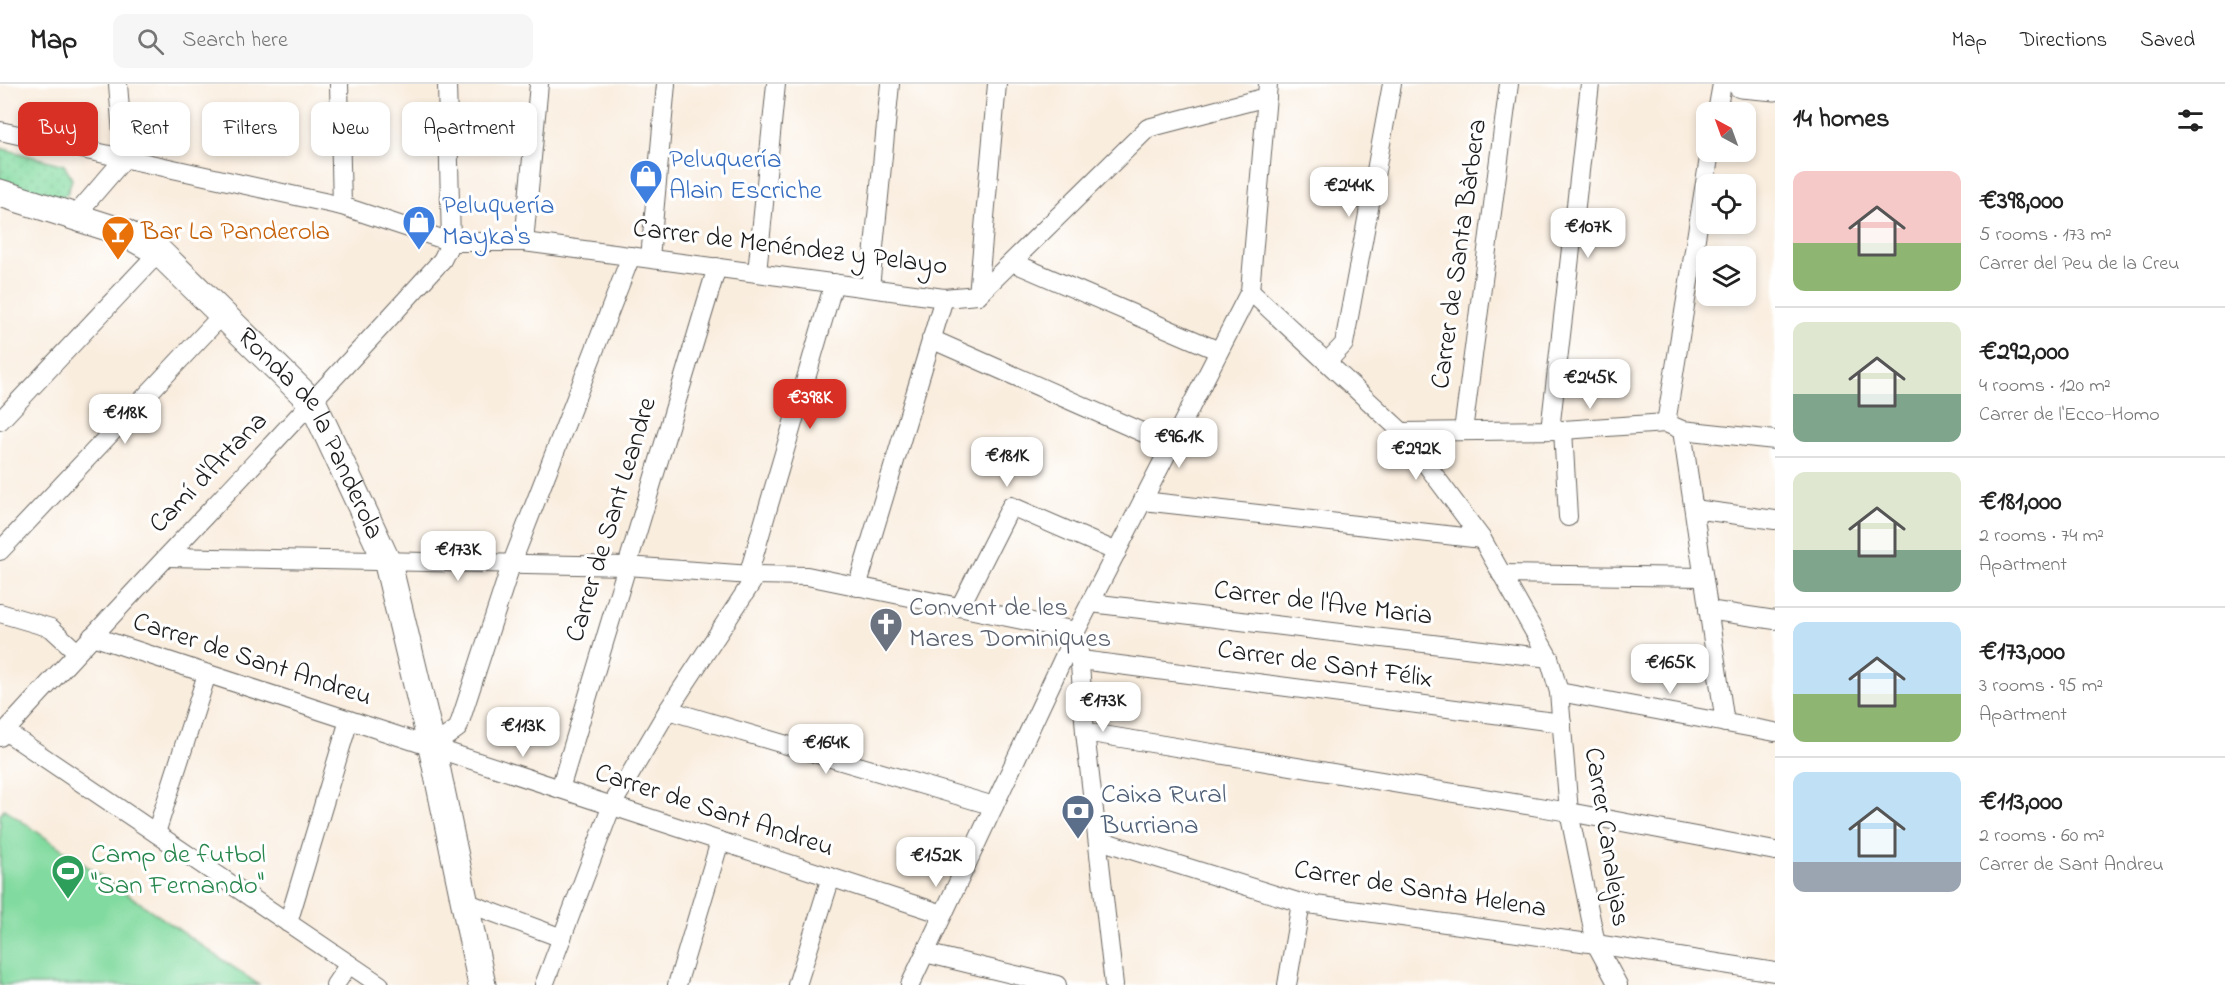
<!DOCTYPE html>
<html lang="en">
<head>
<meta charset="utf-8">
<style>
	:root { --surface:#fff; --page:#f6f6f6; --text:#222; --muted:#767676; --line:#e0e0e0; --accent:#d93025 }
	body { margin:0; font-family:"Indie Flower",sans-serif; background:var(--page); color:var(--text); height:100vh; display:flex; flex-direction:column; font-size:22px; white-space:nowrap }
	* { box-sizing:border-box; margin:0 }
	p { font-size:20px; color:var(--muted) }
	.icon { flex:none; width:33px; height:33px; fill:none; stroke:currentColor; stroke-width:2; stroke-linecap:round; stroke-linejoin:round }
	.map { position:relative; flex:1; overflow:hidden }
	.details { display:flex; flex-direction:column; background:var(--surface); width:450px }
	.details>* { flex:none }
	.hud { position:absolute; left:18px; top:18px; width:570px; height:54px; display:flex; gap:12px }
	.needle { width:39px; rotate:319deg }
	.tools { position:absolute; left:1696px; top:18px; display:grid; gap:12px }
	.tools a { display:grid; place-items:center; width:60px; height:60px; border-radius:12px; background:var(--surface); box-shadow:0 3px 9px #0003; font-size:30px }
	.price { position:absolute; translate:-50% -51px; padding:0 14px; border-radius:12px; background:#fff; color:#222; font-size:20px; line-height:39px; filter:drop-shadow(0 2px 3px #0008) }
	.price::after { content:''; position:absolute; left:50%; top:36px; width:18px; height:14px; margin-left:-9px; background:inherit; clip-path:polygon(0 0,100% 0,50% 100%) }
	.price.current { background:var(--accent); color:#fff }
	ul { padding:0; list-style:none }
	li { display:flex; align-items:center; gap:18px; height:150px; padding:0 18px }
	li+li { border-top:2px solid var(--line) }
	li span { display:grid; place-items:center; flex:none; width:168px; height:120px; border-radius:12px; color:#555 }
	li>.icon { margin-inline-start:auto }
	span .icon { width:72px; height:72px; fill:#fffc; stroke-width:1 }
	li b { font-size:26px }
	h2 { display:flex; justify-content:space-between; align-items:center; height:72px; padding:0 18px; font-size:26px }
	.chip { padding:0 21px; border-radius:12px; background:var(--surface); box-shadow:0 3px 9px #0003; font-size:21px; line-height:54px }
	.chip.current { background:var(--accent); color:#fff }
	header { display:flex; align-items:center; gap:36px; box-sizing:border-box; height:84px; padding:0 30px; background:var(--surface); border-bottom:2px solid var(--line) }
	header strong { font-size:28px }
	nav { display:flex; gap:33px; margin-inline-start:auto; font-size:21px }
	.search { width:420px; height:54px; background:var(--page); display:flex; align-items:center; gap:15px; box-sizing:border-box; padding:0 21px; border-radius:12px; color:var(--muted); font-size:22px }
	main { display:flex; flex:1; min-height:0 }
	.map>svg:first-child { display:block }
	.grass { fill:#81da9f; stroke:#4e7b5e; stroke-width:1.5 }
	.park { fill:url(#park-dots); stroke:#4e7b5e; stroke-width:1.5 }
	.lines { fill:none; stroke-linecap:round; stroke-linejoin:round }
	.street-casing { stroke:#696560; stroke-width:20 }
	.secondary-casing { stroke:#696560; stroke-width:29 }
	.street { stroke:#fff; stroke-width:18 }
	.secondary { stroke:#fff; stroke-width:27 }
	.labels { text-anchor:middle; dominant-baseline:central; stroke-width:6; stroke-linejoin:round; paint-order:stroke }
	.shop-label { font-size:27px; fill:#366cbe; stroke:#fff; text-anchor:start }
	.food-label { font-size:27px; fill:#c56008; stroke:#fff; text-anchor:start }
	.street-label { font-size:27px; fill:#1c1c1c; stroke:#fff }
	.worship-label { font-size:27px; fill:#5b616d; stroke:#fff; text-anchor:start }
	.service-label { font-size:27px; fill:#4e5e75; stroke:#fff; text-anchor:start }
	.leisure-label { font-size:27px; fill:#27864d; stroke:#fff; text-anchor:start }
</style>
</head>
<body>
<header>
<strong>Map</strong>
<div class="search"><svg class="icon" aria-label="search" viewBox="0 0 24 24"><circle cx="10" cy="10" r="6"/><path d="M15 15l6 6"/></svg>Search here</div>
<nav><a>Map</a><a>Directions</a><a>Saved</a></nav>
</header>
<main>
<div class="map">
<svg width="1775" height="901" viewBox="0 0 1775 901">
	<defs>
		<pattern id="park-dots" width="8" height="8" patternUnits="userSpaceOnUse" patternTransform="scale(1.5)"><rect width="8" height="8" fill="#81da9f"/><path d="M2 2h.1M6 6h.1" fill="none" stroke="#6fba88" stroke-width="1.8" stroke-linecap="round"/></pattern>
	</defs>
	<rect width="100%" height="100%" fill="#fff"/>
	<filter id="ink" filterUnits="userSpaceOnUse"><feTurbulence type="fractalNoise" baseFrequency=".0167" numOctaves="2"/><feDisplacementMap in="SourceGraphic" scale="12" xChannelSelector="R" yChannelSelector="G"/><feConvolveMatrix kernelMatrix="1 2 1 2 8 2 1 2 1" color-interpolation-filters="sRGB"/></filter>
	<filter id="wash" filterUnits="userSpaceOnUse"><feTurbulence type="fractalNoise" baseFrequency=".008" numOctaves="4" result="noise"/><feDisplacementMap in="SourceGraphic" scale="24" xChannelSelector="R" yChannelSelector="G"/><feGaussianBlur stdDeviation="1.35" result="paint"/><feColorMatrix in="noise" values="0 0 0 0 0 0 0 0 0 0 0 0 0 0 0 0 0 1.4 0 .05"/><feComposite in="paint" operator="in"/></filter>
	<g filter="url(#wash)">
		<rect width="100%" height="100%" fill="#f9edde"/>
		<path class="grass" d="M4,725L259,901H0V731Z"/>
		<path class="park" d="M0,64L64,81L72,95L67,110L60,115L0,99Z"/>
	</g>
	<g filter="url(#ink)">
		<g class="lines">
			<g class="street-casing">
				<g id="street">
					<path d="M118,0L124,75"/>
					<path d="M339,0L342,122"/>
					<path d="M1717,28L1722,0"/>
					<path d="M0,47L342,122L451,158H524L944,214L978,211L1148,44L1267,13"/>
					<path d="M74,133L124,75"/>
					<path d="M524,158L539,0"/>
					<path d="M650,174L666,0"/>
					<path d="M1012,178L1219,267"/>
					<path d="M757,189L776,0"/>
					<path d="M870,204L890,0"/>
					<path d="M1250,207L1402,348L1482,455L1549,574L1559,608L1569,728L1596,860L1618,901"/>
					<path d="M978,211L997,0"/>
					<path d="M931,255L1171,361"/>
					<path d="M1327,278L1344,260L1392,0"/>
					<path d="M0,337L159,168"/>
					<path d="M1666,339L1710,68"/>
					<path d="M1550,346L1590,0"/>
					<path d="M1563,346L1568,433"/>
					<path d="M1682,346L1725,639"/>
					<path d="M1463,347L1509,0"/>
					<path d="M1402,348L1563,346L1666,339L1682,346L1775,356"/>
					<path d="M1143,417L1482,455"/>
					<path d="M1694,425L1775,436"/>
					<path d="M0,467L224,229"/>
					<path d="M167,473L627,482L751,491L807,492L1076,547"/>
					<path d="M1501,490L1703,493"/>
					<path d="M857,503L944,214"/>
					<path d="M1091,519L1549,574"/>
					<path d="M961,521L1011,422L1117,468"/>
					<path d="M1708,526L1775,536"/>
					<path d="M0,529L51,544L77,568"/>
					<path d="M92,552L943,830"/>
					<path d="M1079,567L1085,648L1114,901"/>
					<path d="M1081,576L1562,639"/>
					<path d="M1559,608L1775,648"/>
					<path d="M668,626L994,722"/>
					<path d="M5,647L380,901"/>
					<path d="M1085,648L1569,728L1775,767"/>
					<path d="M0,653C146,492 297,337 442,176L451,158L447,0"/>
					<path d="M432,663L458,644L511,481L631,172"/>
					<path d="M560,705L717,183"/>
					<path d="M156,749L207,590"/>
					<path d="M1099,756L1301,819L1596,860L1775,888"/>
					<path d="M465,818L562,854"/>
					<path d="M288,839L349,636"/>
					<path d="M925,869L1057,901"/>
					<path d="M335,901L349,880"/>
					<path d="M544,901L612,721L668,626L752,498L750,485L834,199"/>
					<path d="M677,901L720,757"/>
					<path d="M797,901L831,793"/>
					<path d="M910,901L1076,547L1250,207L1268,0"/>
					<path d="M1287,901L1301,819"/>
				</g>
			</g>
			<g class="secondary-casing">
				<g id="secondary">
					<path d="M1741,0L1775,3"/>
					<path id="s1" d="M0,109L123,148L159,168L313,319L388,480L432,663L482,901"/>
				</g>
			</g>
			<use href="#street" class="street"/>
			<use href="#secondary" class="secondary"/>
		</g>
	</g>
	<defs>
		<g id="shop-pin" transform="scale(1.725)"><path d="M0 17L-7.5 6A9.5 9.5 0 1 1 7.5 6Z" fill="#3f7fe0" stroke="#fff"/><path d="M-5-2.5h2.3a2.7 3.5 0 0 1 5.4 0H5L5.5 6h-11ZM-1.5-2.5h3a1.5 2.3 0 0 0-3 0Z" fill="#fff"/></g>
		<g id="bar-pin" transform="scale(1.725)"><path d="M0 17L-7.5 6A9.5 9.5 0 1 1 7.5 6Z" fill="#e8710a" stroke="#fff"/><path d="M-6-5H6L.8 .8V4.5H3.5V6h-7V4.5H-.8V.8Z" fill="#fff"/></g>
		<g id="church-pin" transform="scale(1.725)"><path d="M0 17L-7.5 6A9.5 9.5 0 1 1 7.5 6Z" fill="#6b7280" stroke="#fff"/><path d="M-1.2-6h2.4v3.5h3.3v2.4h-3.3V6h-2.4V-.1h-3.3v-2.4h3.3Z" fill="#fff"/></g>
		<g id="bank-pin" transform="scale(1.725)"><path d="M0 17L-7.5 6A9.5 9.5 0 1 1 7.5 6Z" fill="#5c6f8a" stroke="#fff"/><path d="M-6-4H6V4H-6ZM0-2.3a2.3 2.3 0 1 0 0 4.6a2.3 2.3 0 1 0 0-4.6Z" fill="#fff"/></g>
		<g id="stadium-pin" transform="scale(1.725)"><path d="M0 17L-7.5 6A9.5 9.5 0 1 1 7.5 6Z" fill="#2e9e5b" stroke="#fff"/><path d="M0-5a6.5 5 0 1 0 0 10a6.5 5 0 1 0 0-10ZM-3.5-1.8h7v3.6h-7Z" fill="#fff"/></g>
	</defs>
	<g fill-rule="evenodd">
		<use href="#shop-pin" x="646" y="92"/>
		<use href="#shop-pin" x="419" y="138"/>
		<use href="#bar-pin" x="118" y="148"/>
		<use href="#church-pin" x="886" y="540"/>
		<use href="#bank-pin" x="1078" y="727"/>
		<use href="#stadium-pin" x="68" y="787"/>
	</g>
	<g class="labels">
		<g class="shop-label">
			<text x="669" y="76">Peluquería<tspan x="669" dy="31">Alain Escriche</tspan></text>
			<text x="442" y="122">Peluquería<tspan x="442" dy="31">Mayka's</tspan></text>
		</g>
		<g class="food-label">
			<text x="141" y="148">Bar La Panderola</text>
		</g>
		<g class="street-label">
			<text transform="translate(790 164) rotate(7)">Carrer de Menéndez y Pelayo</text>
			<text transform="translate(1460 170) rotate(-82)">Carrer de Santa Bàrbera</text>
			<text stroke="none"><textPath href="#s1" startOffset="410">Ronda de la Panderola</textPath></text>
			<text transform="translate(209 389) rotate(-46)">Camí d'Artana</text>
			<text transform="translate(612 436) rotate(-73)">Carrer de Sant Leandre</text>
			<text transform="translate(1323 520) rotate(7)">Carrer de l'Ave Maria</text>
			<text transform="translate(252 576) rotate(18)">Carrer de Sant Andreu</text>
			<text transform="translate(1325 581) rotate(8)">Carrer de Sant Félix</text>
			<text transform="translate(714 727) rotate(18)">Carrer de Sant Andreu</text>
			<text transform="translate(1606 753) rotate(81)">Carrer Canalejas</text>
			<text transform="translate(1420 806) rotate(9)">Carrer de Santa Helena</text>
		</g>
		<g class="worship-label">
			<text x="909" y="524">Convent de les<tspan x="909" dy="31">Mares Dominiques</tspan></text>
		</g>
		<g class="service-label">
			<text x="1101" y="711">Caixa Rural<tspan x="1101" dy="31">Burriana</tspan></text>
		</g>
		<g class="leisure-label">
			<text x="91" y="771">Camp de futbol<tspan x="91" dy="31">"San Fernando"</tspan></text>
		</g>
	</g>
</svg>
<div class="tools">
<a><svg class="needle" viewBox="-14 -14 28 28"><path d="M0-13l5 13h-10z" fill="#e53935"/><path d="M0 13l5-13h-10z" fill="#767676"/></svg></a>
<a><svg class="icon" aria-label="locate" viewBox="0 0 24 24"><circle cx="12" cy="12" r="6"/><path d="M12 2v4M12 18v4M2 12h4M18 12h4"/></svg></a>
<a><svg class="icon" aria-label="layers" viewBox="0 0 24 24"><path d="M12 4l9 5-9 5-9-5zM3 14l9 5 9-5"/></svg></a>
</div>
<b class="price" style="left:1349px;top:134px">€244K</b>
<b class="price" style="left:1588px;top:175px">€107K</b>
<b class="price" style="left:1590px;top:326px">€245K</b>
<b class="price current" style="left:810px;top:346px">€398K</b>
<b class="price" style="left:125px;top:361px">€118K</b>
<b class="price" style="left:1179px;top:385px">€96.1K</b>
<b class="price" style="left:1416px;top:397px">€292K</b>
<b class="price" style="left:1007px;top:404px">€181K</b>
<b class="price" style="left:458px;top:498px">€173K</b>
<b class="price" style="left:1670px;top:611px">€165K</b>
<b class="price" style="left:1103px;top:649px">€173K</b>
<b class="price" style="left:523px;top:674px">€113K</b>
<b class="price" style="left:826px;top:691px">€164K</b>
<b class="price" style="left:936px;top:804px">€152K</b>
<div class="hud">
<a class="chip current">Buy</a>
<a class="chip">Rent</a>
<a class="chip">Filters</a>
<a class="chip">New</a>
<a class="chip">Apartment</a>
</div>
</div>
<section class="details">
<h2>14 homes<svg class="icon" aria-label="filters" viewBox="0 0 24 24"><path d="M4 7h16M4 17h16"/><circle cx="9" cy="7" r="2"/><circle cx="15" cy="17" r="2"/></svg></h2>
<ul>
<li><span style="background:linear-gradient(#f6c9c9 60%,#8fb573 0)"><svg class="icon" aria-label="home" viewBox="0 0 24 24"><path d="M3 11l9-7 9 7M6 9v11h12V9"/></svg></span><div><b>€398,000</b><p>5 rooms · 173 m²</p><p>Carrer del Peu de la Creu</p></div></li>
<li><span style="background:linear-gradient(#dfe7d0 60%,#7fa58c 0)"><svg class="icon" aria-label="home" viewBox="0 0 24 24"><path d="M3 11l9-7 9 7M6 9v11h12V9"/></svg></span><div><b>€292,000</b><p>4 rooms · 120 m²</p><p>Carrer de l'Ecco-Homo</p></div></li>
<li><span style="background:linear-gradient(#dfe7d0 65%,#7fa58c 0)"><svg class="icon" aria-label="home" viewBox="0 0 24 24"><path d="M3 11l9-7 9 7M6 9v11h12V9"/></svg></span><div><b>€181,000</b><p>2 rooms · 74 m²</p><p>Apartment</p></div></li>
<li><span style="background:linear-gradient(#bfe0f5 60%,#8fb573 0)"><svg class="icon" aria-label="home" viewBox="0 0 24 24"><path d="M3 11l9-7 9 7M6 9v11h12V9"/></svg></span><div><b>€173,000</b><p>3 rooms · 95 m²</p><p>Apartment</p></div></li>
<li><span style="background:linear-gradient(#bfe0f5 75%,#9aa5b1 0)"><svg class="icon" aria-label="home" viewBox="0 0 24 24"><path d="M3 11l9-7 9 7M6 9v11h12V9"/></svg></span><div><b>€113,000</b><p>2 rooms · 60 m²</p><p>Carrer de Sant Andreu</p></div></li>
</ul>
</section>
</main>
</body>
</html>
